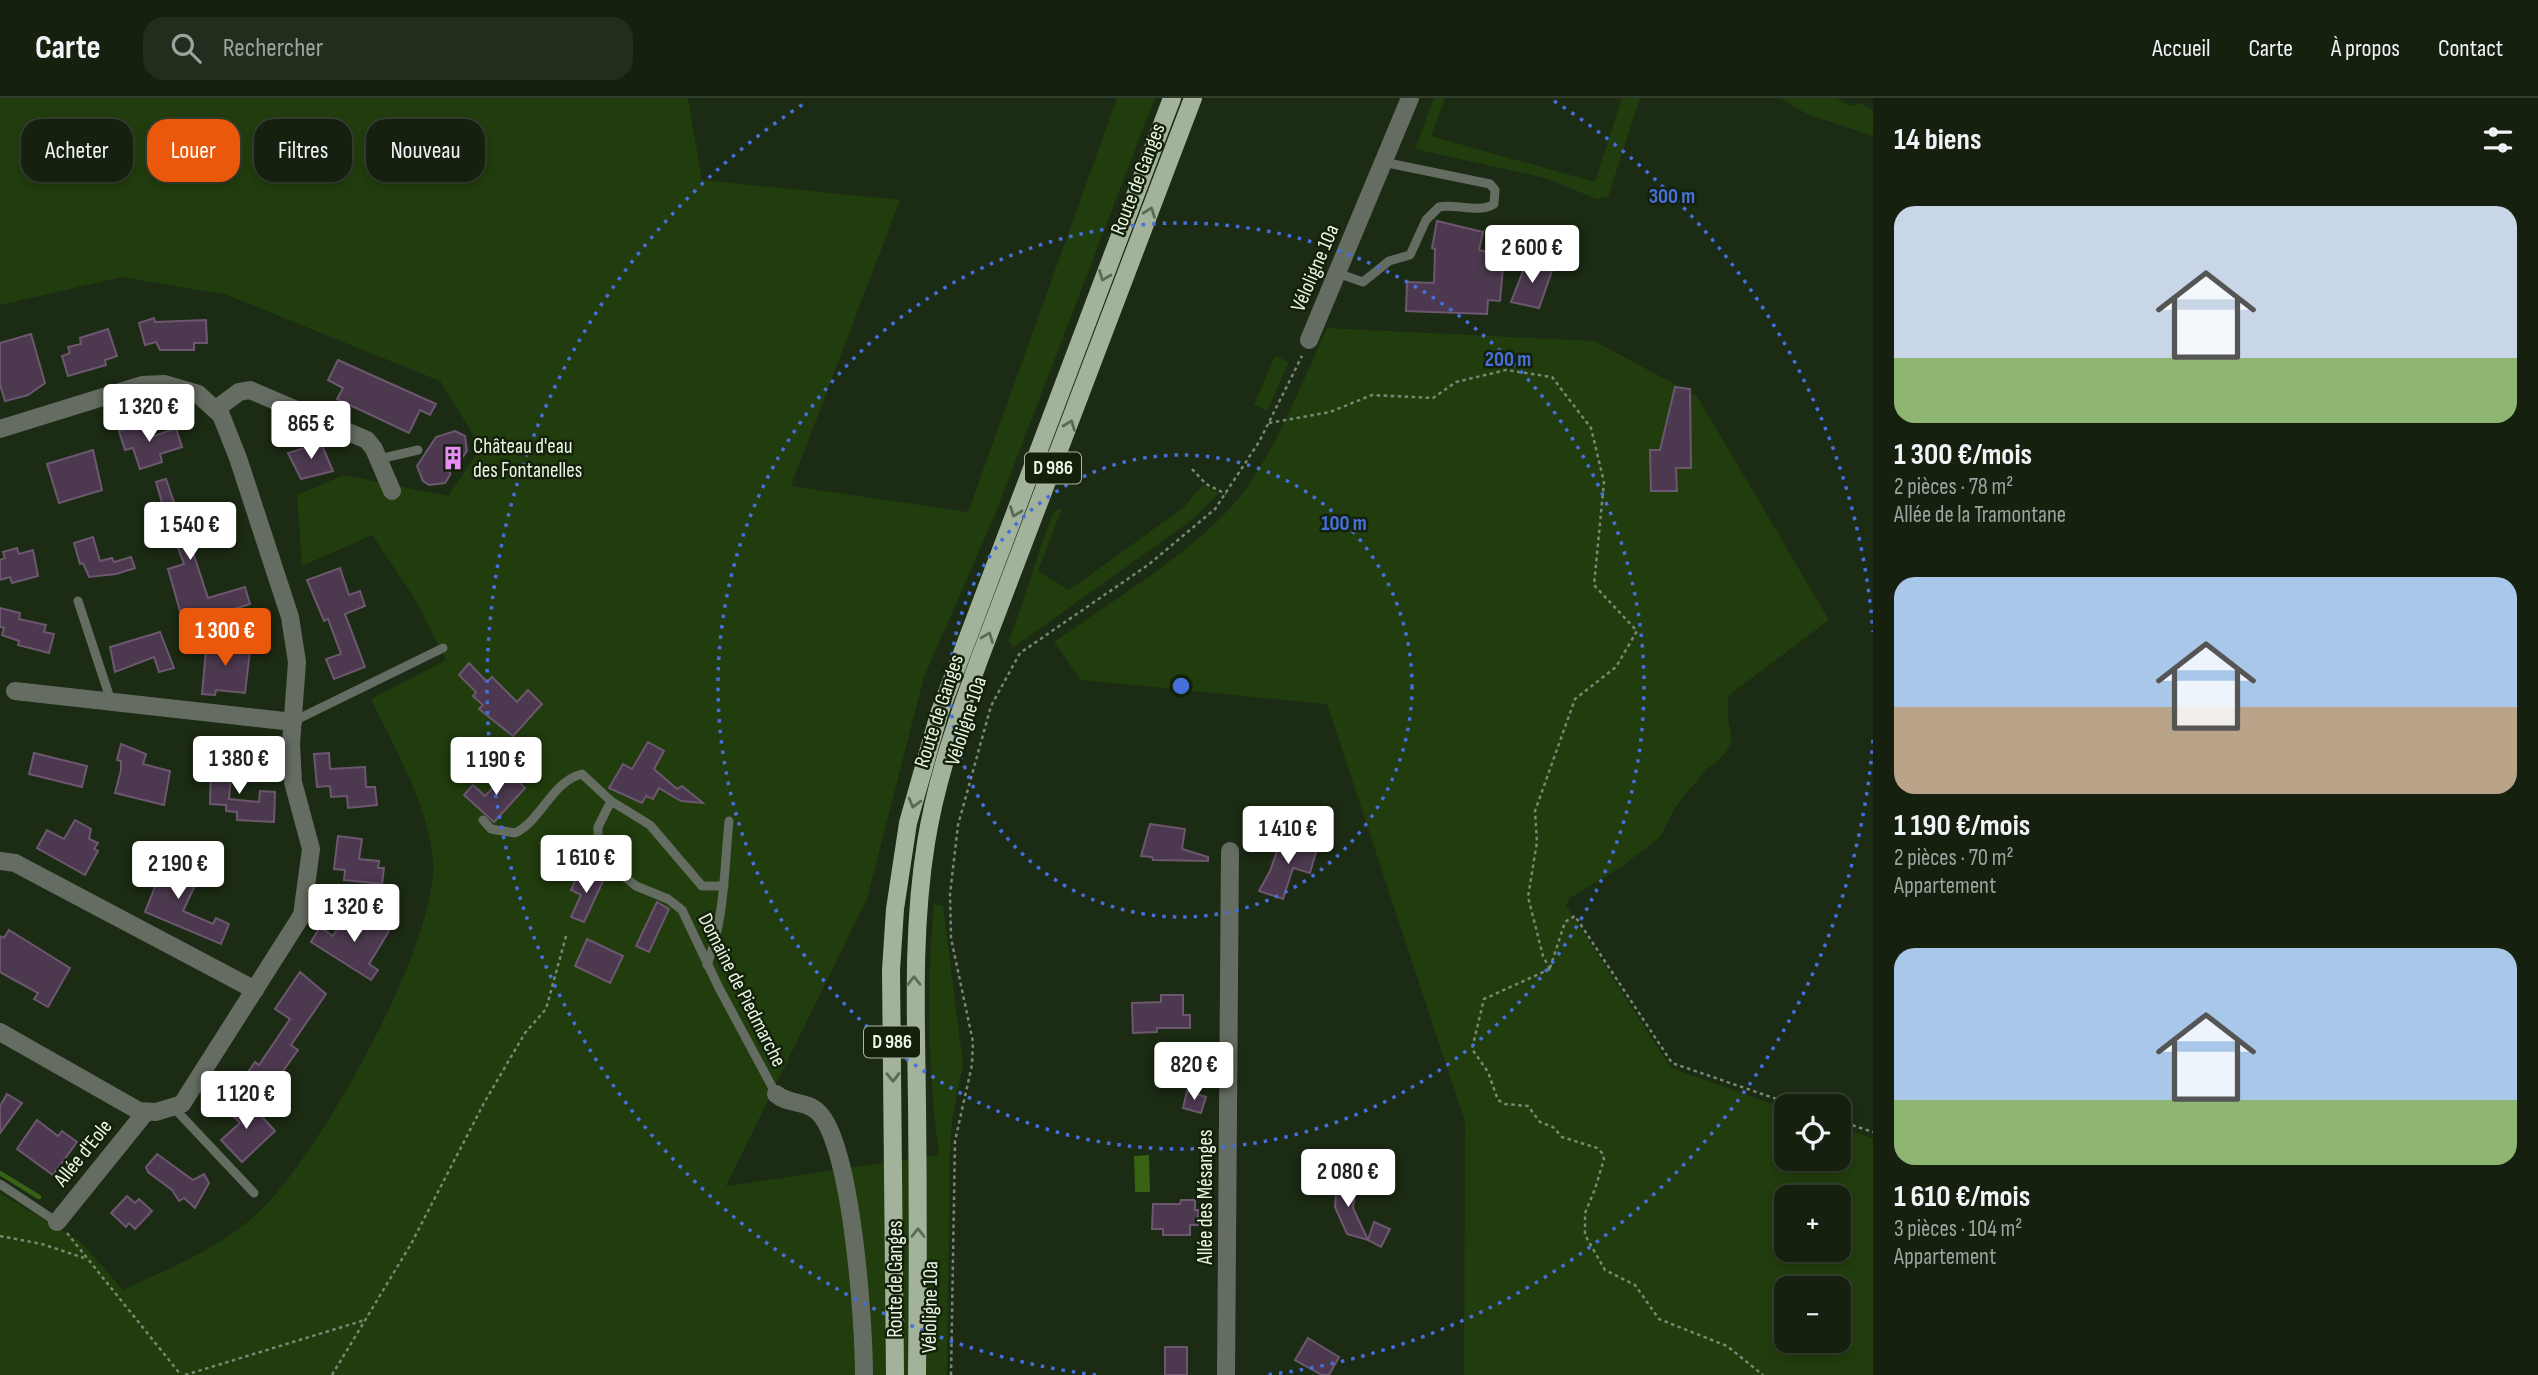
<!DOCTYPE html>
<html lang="fr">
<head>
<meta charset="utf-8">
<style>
	:root { --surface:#15200f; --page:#222d1d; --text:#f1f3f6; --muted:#9da39e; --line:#343e2f; --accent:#ea580c }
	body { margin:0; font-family:"Sofia Sans Condensed",sans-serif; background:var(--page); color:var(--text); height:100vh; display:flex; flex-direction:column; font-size:26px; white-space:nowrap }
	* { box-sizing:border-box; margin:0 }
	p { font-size:23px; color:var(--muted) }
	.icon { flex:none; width:38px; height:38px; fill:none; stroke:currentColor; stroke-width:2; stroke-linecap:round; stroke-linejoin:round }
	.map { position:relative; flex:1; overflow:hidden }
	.drawer { display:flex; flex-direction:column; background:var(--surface); width:665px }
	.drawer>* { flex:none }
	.top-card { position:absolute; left:21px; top:21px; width:665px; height:63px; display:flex; gap:14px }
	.buttons { position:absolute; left:1774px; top:996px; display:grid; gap:14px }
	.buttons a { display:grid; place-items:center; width:77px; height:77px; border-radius:14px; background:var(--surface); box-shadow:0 4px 10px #0003,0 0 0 2px var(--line); font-size:35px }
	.price { position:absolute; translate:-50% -60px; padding:0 16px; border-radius:7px; background:#fff; color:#222; font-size:23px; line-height:46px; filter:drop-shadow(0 2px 4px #0008) }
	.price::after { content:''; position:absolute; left:50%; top:42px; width:21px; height:16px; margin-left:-10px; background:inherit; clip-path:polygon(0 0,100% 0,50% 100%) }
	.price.selected { background:var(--accent); color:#fff }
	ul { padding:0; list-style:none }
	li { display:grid; align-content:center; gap:14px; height:371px; padding:0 21px }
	li span { display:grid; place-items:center; height:217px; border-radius:21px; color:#555 }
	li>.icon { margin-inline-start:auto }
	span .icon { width:126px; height:126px; fill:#fffc; stroke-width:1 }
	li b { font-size:30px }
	h2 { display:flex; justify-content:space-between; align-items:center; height:84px; padding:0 21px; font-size:30px }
	.tag { padding:0 24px; border-radius:21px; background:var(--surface); box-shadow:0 4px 10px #0003,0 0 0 2px var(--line); font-size:24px; line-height:63px }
	.tag.selected { background:var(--accent); color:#fff }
	header { display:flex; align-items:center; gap:42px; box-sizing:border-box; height:98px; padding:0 35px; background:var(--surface); border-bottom:2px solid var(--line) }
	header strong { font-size:33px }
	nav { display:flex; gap:38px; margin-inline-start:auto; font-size:24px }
	.search { width:490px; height:63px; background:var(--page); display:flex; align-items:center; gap:18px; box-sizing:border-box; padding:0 24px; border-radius:21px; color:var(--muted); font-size:26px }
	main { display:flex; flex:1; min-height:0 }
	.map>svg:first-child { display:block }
	.green { fill:#213c0d; fill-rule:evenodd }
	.water { fill:#376216 }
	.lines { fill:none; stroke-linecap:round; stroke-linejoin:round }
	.stream { stroke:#376216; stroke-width:4.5 }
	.building { fill:#4c394f; stroke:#6c576f; stroke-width:2 }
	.path { stroke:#7a8774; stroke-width:2.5; stroke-dasharray:3.5 3.5; stroke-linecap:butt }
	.service { stroke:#656c61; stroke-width:9 }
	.minor { stroke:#656c61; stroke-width:18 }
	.primary { stroke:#a3b39b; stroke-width:18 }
	.oneway { stroke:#5b6a52 }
	.ring { fill:none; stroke:#466fdb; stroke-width:3.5; stroke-dasharray:3.5 7 }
	.labels { text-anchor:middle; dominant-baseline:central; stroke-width:5; stroke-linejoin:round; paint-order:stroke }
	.shield { fill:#13210a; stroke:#aab5a4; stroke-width:2 }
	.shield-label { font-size:19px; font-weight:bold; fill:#ebf5e6 }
	.street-label { font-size:21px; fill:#ebf5e6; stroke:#13210a }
	.poi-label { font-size:21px; fill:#ebf5e6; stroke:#13210a; text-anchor:start }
	.centre { fill:#466fdb; stroke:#13210a; stroke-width:3.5 }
	.ring-label { font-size:21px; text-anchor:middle; font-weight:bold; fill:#466fdb; stroke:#13210a; stroke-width:5; stroke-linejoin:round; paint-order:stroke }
</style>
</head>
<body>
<header>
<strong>Carte</strong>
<div class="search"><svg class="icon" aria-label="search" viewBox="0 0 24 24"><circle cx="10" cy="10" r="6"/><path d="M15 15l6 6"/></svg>Rechercher</div>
<nav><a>Accueil</a><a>Carte</a><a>À propos</a><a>Contact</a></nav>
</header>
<main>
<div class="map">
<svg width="1873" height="1277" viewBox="0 0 1873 1277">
	<rect width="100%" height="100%" fill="#1c2b14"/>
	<g class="green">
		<path d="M0,0H688L702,82L900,102L791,388L968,414L1117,0H1155L994,419L924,579L867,801L726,1088L939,1057C928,973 926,890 934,806L943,808L963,966L952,1022L950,1055L947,1277H0V1095L81,1144L123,1192C172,1169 226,1148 265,1108C322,1050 438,845 433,764C430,711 394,649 371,601L446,562L415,501L372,437L302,468L297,397L344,377L448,398L481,349L440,283L227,197L122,179L0,207Z"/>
		<path d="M1434,0H1445L1431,38L1595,84L1622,0H1640L1608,99L1597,101L1545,80L1415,51Z"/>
		<path d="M1780,0H1836L1851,8L1859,5L1873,12V38L1807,16Z"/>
		<path d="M1327,230L1594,243L1697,298L1829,522L1728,598V621L1732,642L1725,656L1704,674L1676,708L1660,739L1624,767L1570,800L1566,807L1671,970L1787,1011V1060H1839V1029L1873,1040V1277H1464L1465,1024L1327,606L1081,582L1054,544C1112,503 1204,448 1245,392C1280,343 1302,284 1327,230ZM1787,1099H1839V1152H1787ZM1787,1190H1839V1242H1787Z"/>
		<path d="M1275,258L1289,264L1267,313L1254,307Z"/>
		<path d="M1203,387L1219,395L1192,422L1014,549L1008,544C1025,501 1037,457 1053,414L1062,410L1038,473L1069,492L1183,410Z"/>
	</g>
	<path class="water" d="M1149,1057L1150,1094H1135L1134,1058Z"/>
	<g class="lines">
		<path class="stream" d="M0,1075L39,1099"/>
	</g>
	<g class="building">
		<path d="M1437,123L1483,134L1479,152L1504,158L1500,203L1488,202L1487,216L1406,213L1407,184L1434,185L1435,151L1432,150Z"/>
		<path d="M1527,163L1553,170L1539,210L1511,204Z"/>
		<path d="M154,220L155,224L206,222L207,245H194V252H160L156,244L145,247L139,225Z"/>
		<path d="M108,231L117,258L105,262L106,267L68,278L62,258L70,255L68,249L81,246L80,240Z"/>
		<path d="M31,236L45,285L28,297L5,303L0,287V245Z"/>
		<path d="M338,262L436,306L430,317L420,312L409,335L337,301L343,290L328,282Z"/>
		<path d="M1675,289L1690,291L1691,370H1676L1677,393H1651L1650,352H1660Z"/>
		<path d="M144,324L149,340L176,330L182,349L160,356L162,364L140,371L133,350L125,352L119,333Z"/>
		<path d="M455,333L465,338L467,353L462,360L451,363L450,377L445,385L429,387L423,383L417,368L436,339Z"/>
		<path d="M321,345L333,373L301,381L288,355Z"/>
		<path d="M93,352L102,392L59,405L47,366Z"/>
		<path d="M166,381L181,425L213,415L217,427L206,431L208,436L189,442L208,500L245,489L250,506L184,527L168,471L184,466L175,442L160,447L148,413L163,408L156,384Z"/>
		<path d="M93,439L100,463L112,460L114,464L131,459L135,470L116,476L89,479L83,465L80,466L74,445Z"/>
		<path d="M17,450L19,456L33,452L38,478L12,485L10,479L0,482V462L5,460L3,454Z"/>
		<path d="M340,470L349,497L360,493L365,508L345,516L365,569L334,581L326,561L341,556L328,521L324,523L307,482Z"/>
		<path d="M0,510L20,515L19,521L46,527L44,534L54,536L49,555L18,547L19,543L2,537L4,530L0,529Z"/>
		<path d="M160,534L174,570L159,574L154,559L115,574L110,549Z"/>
		<path d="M214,539L232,541L231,551L250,553L245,595L216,592L215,597L202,596L206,552H213Z"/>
		<path d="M469,565L487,584L492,579L517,604L528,592L542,606L513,638L479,611L483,607L473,598L476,594L459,577Z"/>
		<path d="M648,644L664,653L654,671L677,691L682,688L703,705L681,703L659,690L653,701L646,698L642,705L609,690L623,666L632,671Z"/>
		<path d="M121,646L146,656L143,666L170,673L164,707L115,695L121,672V663L117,662Z"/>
		<path d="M34,655L87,668L82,689L29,676Z"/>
		<path d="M329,655L330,671L365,669L366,689H375L377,707L348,710L347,698L331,699L330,688L317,689L314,656Z"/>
		<path d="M211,661L232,663L229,701L259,704L260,693L275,694L274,724L237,722V714L226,713V707L210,706Z"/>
		<path d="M508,674L525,690L494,724L464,697L473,687L485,698Z"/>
		<path d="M75,722L91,731L89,741L98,745L94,751L98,753L85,777L37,750L47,732L64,741Z"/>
		<path d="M1150,726L1185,731L1182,751L1208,759V763L1153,762L1152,759L1141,758Z"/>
		<path d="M338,738L362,741L359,761L379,763L378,770H384L382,786L344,782L345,772L334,771Z"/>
		<path d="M1300,742L1318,747L1310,775L1293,770L1283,801L1259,793L1270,773L1280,744L1298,749Z"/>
		<path d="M145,757L197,783L183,813L213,826L216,820L229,826L221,846L145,814L158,781L138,773Z"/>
		<path d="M591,775L604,781L584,824L571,819L581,797L571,792L578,776L589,781Z"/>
		<path d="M657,804L669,811L649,854L636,848Z"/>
		<path d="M354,819L368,828L372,822L389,833L369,866L378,872L371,882L311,844L320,829L333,838L343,821L351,824Z"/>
		<path d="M9,832L70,870L48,909L34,901L38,895L0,874V838L4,840Z"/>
		<path d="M587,841L623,858L610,885L575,868Z"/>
		<path d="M300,874L326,896L291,947L298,952L278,980L286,986L278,998L246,977L255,964L259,967L290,921L275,911Z"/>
		<path d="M1161,897H1183V917H1190V930H1157V934L1133,935L1132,905L1161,904Z"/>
		<path d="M1187,993L1206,999L1201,1015L1183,1010Z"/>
		<path d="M7,996L22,1005L0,1035V1008Z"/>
		<path d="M237,1000L252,1016L256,1012L275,1033L242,1064L221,1042L240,1025L226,1010Z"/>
		<path d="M37,1022L58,1038L62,1033L77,1044L53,1077L17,1051Z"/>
		<path d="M157,1056L193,1082L204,1076L209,1085L195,1110L184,1100L179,1103L172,1092L148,1074L146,1069Z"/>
		<path d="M1337,1083L1356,1085L1353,1110L1368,1142L1347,1136L1335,1109Z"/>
		<path d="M127,1098L135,1105L139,1101L152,1113L135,1131L129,1125L126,1129L111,1115Z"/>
		<path d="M1181,1102H1195V1112H1198V1127H1190V1137H1163V1131H1152L1153,1106H1180Z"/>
		<path d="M1374,1124L1390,1131L1381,1149L1368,1142Z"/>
		<path d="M1308,1240L1339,1259L1329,1277H1322L1295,1262Z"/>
		<rect x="1165" y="1249" width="22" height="28"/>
	</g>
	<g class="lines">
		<g class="path">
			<path d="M1269,325L1330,314L1372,297L1433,300L1456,284L1506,272L1552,279L1591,330L1604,384L1594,487L1637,533L1616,569L1575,601L1535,713L1537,744L1528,799L1543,858L1550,871"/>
			<path d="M1192,371L1206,386L1226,396"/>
			<path d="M1550,870L1565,824L1575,818L1672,965L1797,1008"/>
			<path d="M1550,871L1484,901L1472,951L1488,974L1498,1002L1505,1006L1528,1008L1540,1024L1553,1029L1562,1039L1597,1050L1602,1055L1604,1061L1595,1091L1585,1115V1137L1605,1172L1635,1187L1659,1221L1727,1248L1763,1277"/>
			<path d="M1839,1023L1873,1034"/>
			<path d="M67,1135L181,1277"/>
			<path d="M0,1138L42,1146L84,1160"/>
			<path d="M185,1277L365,1222"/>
			<path d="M332,1277L411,1146L484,1005L525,935L546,911L566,838"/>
			<path d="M951,1277L955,1043L972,967L973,944L951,840L950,796L958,727L991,608L1020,555L1148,467L1215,411L1259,344L1302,258"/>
		</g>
		<g class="service">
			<path d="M1337,175L1363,184L1389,163L1410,157L1426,122L1439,109C1456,105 1479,116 1494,106L1495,92L1490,86L1383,64"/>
			<path d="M379,361L418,352"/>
			<path d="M78,503L111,603"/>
			<path d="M294,623L443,550"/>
			<path d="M483,722L491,731L515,735C543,721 551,684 582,676L611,703"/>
			<path d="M724,788H702L650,727L611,703L598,729V742L610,767L636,788L668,801L682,812L719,890L776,996"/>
			<path d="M707,867C725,820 724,772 729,723"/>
			<path d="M173,1009L254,1095"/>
			<path d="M0,1086L57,1124"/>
		</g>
		<g class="minor">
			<path d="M1309,242L1410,0"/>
			<path d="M216,311L239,294L250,292L367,342L374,351L392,393"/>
			<path d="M0,331L142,287L164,286L198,296L221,317L238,360L290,519L297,564L291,646L293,684L311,751L302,817L182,1006L156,1014L139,1013L0,934"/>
			<path d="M15,593L293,624"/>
			<path d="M0,763L15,765L255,892"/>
			<path d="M776,996C788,1007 807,1002 819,1015C852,1049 864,1226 864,1277"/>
			<path d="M57,1124L145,1015"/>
			<path d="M1226,1277L1230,753"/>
		</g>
		<g class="primary">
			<path d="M895,1277L891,872L895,811L908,725L939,616L1172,0"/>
			<path d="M917,1277C918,1186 918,1096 917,1006C916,918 912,832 926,745C936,682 957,622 979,562L1193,0"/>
		</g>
	</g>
	<defs><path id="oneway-chevron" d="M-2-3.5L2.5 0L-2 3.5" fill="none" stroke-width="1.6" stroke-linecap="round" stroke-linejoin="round" transform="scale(1.75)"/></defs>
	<g class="oneway">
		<use href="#oneway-chevron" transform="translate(1150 114) rotate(-70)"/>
		<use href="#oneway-chevron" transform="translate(1104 178) rotate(111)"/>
		<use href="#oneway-chevron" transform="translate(1070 327) rotate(-69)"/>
		<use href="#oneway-chevron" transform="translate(1015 414) rotate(111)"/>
		<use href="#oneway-chevron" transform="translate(988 539) rotate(-69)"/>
		<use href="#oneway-chevron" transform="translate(914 705) rotate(105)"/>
		<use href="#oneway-chevron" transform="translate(914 883) rotate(-90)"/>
		<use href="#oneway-chevron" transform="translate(893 979) rotate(89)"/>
		<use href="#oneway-chevron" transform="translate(918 1135) rotate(-90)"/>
	</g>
	<g class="ring">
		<circle cx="1181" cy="588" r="231"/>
		<circle cx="1181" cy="588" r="463"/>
		<path d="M1873 642A694 694 0 0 1 1266 1277M1096 1277A694 694 0 0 1 808 3M1554 3A694 694 0 0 1 1873 534"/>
	</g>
	<defs>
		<g id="building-bare" transform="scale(1.89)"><path d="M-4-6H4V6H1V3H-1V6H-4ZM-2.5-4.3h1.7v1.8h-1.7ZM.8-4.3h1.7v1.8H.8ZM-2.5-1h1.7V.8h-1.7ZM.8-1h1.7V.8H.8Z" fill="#ec8cfb" stroke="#13210a" stroke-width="2.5" paint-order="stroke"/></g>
	</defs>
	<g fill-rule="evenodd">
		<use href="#building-bare" x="453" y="360"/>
	</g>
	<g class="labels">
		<g class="shield">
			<rect x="1025" y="354.5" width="56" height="31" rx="5"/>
			<rect x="864" y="928.5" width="56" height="31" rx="5"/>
		</g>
		<g class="shield-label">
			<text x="1053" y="370">D 986</text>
			<text x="892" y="944">D 986</text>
		</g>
		<g class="street-label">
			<text transform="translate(1138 81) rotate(-69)">Route de Ganges</text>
			<text transform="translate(1315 170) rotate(-67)">Véloligne 10a</text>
			<text transform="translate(939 613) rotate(-72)">Route de Ganges</text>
			<text transform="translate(966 623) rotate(-72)">Véloligne 10a</text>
			<text transform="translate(742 892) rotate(63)">Domaine de Piedmarche</text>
			<text transform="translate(83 1055) rotate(-51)">Allée d'Eole</text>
			<text transform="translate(1205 1099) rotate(-90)">Allée des Mésanges</text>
			<text transform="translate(895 1181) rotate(-90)">Route de Ganges</text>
			<text transform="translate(930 1209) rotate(-89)">Véloligne 10a</text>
		</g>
		<g class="poi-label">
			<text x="473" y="348">Château d'eau<tspan x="473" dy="24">des Fontanelles</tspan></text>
		</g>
	</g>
	<circle cx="1181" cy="588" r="10" class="centre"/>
	<g class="ring-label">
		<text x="1672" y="105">300 m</text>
		<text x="1508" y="268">200 m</text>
		<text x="1344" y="432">100 m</text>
	</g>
</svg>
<div class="buttons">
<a><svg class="icon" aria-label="locate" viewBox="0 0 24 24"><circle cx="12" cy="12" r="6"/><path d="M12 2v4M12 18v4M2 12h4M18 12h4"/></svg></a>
<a>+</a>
<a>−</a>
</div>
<b class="price" style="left:1532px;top:187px">2 600 €</b>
<b class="price" style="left:149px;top:346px">1 320 €</b>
<b class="price" style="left:311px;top:363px">865 €</b>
<b class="price" style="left:190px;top:464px">1 540 €</b>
<b class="price selected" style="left:225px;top:570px">1 300 €</b>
<b class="price" style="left:239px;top:698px">1 380 €</b>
<b class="price" style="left:496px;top:699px">1 190 €</b>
<b class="price" style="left:1288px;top:768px">1 410 €</b>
<b class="price" style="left:586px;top:797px">1 610 €</b>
<b class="price" style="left:178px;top:803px">2 190 €</b>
<b class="price" style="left:354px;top:846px">1 320 €</b>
<b class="price" style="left:1194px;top:1004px">820 €</b>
<b class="price" style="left:246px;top:1033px">1 120 €</b>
<b class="price" style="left:1348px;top:1111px">2 080 €</b>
<div class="top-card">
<a class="tag">Acheter</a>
<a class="tag selected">Louer</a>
<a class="tag">Filtres</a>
<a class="tag">Nouveau</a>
</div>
</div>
<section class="drawer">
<h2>14 biens<svg class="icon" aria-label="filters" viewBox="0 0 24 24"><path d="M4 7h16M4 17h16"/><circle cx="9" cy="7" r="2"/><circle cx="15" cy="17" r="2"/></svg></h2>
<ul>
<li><span style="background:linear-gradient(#c9d6e8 70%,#8fb573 0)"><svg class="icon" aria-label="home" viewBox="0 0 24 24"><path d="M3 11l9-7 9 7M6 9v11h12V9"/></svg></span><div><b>1 300 €/mois</b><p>2 pièces · 78 m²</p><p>Allée de la Tramontane</p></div></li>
<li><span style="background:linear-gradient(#a9c7e8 60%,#b9a48a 0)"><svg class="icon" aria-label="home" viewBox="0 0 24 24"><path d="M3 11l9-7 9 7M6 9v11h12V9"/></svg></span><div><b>1 190 €/mois</b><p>2 pièces · 70 m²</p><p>Appartement</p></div></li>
<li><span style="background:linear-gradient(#a9c7e8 70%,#8fb573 0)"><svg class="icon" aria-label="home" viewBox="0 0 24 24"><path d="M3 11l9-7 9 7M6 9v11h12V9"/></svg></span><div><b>1 610 €/mois</b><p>3 pièces · 104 m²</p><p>Appartement</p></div></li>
</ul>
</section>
</main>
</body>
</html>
